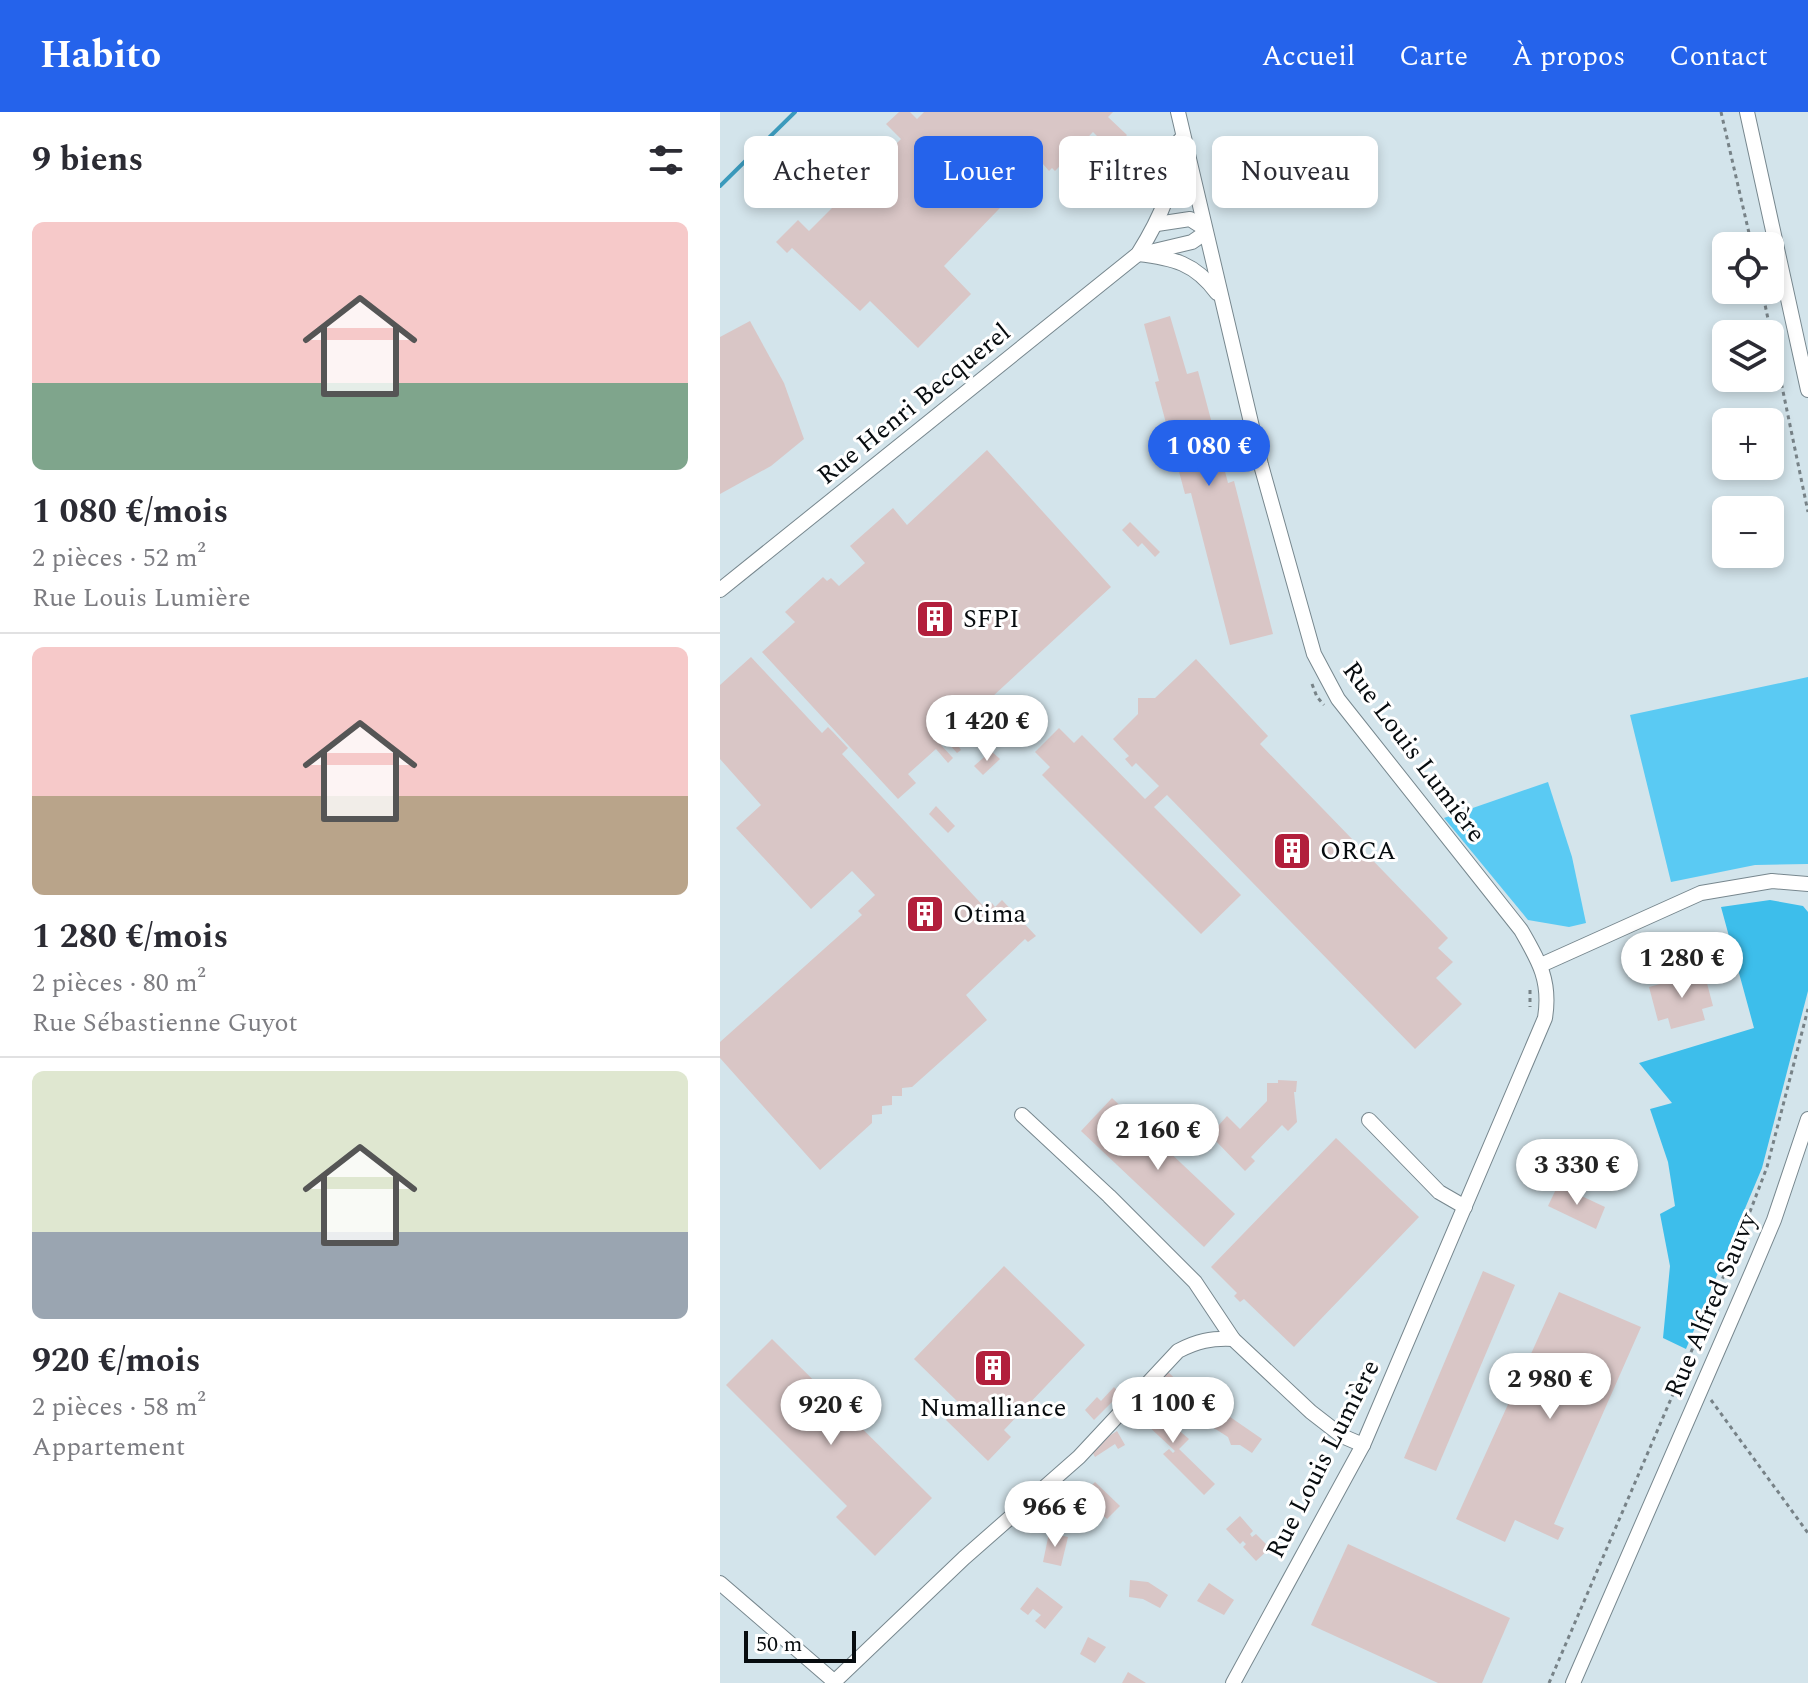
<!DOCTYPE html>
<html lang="fr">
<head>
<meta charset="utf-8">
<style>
	:root { --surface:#fff; --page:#f7f7f7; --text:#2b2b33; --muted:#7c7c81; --line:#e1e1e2; --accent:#2563eb }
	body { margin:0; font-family:Spectral,serif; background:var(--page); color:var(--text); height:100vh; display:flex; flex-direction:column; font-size:30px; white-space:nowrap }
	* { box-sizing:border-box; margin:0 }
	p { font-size:26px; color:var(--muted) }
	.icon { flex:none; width:44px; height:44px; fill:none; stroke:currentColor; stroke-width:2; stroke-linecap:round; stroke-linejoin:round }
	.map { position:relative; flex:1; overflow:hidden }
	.panel { display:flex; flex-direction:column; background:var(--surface); width:720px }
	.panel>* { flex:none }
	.hud { position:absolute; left:24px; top:24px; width:760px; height:72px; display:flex; gap:16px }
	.controls { position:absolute; left:992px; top:120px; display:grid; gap:16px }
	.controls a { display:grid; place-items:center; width:72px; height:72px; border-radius:12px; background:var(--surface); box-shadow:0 4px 12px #0003; font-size:40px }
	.scale { position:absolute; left:24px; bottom:20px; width:112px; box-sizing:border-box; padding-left:8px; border:4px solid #070c0f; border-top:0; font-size:22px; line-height:28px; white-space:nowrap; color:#070c0f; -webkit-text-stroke:6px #fff; paint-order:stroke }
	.price { position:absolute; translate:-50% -68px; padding:0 18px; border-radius:28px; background:#fff; color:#222; font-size:26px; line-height:52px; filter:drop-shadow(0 2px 4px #0008) }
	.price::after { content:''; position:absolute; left:50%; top:48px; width:24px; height:18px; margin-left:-12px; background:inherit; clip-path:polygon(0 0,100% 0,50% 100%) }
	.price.current { background:var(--accent); color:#fff }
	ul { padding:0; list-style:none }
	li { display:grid; align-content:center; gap:16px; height:424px; padding:0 32px }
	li+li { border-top:2px solid var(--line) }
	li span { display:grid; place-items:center; height:248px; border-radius:12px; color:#555 }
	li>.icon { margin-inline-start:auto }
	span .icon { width:144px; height:144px; fill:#fffc; stroke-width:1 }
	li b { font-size:34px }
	h2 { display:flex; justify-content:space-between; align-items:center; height:96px; padding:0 32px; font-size:34px }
	.pill { padding:0 28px; border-radius:12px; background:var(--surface); box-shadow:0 4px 12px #0003; font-size:28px; line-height:72px }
	.pill.current { background:var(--accent); color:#fff }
	header { display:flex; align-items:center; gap:48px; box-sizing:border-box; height:112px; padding:0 40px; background:var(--accent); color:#fff }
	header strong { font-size:38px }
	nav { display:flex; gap:44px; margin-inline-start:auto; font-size:28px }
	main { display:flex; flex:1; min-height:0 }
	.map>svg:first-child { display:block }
	.green { fill:#5acaf3 }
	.forest { fill:#3dbeeb }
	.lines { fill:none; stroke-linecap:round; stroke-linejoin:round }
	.stream { stroke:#3b9abc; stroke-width:4 }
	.building { fill:#d9c6c6 }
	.street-casing { stroke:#77878e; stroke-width:16 }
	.path { stroke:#778287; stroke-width:3; stroke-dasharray:4 4; stroke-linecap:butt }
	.street { stroke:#fff; stroke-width:14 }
	.labels { text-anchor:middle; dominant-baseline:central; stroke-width:6; stroke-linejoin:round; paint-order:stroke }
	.street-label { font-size:26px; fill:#070c0f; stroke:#fff }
	.poi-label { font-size:26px; fill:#070c0f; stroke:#fff; text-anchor:start }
</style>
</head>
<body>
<header>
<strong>Habito</strong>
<nav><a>Accueil</a><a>Carte</a><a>À propos</a><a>Contact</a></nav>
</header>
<main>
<section class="panel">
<h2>9 biens<svg class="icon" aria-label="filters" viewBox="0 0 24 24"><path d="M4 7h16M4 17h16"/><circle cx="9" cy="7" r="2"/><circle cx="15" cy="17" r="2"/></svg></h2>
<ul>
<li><span style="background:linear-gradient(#f6c9c9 65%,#7fa58c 0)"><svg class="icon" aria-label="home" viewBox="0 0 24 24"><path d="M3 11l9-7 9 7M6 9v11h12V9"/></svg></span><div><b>1 080 €/mois</b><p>2 pièces · 52 m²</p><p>Rue Louis Lumière</p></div></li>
<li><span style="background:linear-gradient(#f6c9c9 60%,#b9a48a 0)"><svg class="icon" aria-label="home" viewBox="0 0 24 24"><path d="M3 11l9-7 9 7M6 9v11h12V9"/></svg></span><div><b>1 280 €/mois</b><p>2 pièces · 80 m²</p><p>Rue Sébastienne Guyot</p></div></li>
<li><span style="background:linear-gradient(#dfe7d0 65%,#9aa5b1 0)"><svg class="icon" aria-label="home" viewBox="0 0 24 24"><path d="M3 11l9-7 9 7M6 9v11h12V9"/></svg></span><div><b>920 €/mois</b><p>2 pièces · 58 m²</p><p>Appartement</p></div></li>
</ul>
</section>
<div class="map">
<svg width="1088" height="1571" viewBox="0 0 1088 1571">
	<rect width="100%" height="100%" fill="#d3e4eb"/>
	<g class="green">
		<path d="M1088,565V752L1035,753L951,770L910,603Z"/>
		<path d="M828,670L852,745L866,811L849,815L808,808L724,706Z"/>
	</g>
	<path class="forest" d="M1050,788L1083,794L1088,800V879L1042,1056L966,1237L943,1226L950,1154L940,1102L955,1094L948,1050L930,997L952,991L919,951L1034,916L1001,795Z"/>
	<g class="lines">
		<path class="stream" d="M0,74L75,0"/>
	</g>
	<g class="building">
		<path d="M179,0H190L197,7L204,0H393L388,5L407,23L392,39L373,20L335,59L332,56L329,59L323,52L316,59L322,65L310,77L304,71L224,154L251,182L198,236L150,189L140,199L72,136L67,141L56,130L78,108L89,119L181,27L166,12Z"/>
		<path d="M450,204L467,262L478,259L498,334L506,332L510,345L502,348L508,371L514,369L553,522L510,533L471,381L465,382L435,270L439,269L424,212Z"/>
		<path d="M30,209L64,271L84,327L51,354L0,382V225Z"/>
		<path d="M267,338L391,475L247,608L268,591L282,605L262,624L257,619L239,635L241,638L237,641L228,631L232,627L229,624L221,633L233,646L228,651L216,637L188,662L196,671L178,687L42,540L75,510L65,500L103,465L107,469L111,466L119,474L145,451L130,434L173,396L187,413Z"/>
		<path d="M410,410L440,440L435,445L422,431L418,435L402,418Z"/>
		<path d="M31,545L102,621L108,615L113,620L128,636L122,642L269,800L267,796L272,791L275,795L282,788L316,824L308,830L305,827L246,883L267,908L192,975L182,976V984H172V993L162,994V1002L152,1003V1011L100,1058L0,946V930L142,803L138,799L155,783L132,759L91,797L16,716L41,693L0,647V573Z"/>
		<path d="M476,547L548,624L540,632L728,826L718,836L733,850L716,866L742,892L695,937L447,683L434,695L521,783L481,822L322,663L330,655L315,640L339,616L354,631L362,623L425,687L439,674L416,651L412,655L405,647L409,644L393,627L418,602V586H435Z"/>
		<path d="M271,639L280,647L263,663L254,654Z"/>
		<path d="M216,694L235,714L228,721L209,702Z"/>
		<path d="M984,860L993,894L982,897L985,908L951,917L948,906L938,909L929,875Z"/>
		<path d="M558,968L577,969L576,980H574L577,1010L568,1019L562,1013L531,1045L535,1049L525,1059L490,1023L507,1004L520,1017L547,989V971H558Z"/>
		<path d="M392,986L515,1102L484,1135L361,1019Z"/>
		<path d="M616,1026L699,1105L574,1235L524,1187L520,1190L514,1184L517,1181L491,1155Z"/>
		<path d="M838,1073L885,1095L876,1117L828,1094Z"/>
		<path d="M284,1154L365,1233L284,1318L291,1325L268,1349L226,1308L240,1292L194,1247Z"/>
		<path d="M763,1159L795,1173L716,1359L684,1346Z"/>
		<path d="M839,1180L921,1215L834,1412L844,1416L838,1428L795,1408L785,1430L736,1407Z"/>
		<path d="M52,1227L212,1386L155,1444L116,1405L127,1394L6,1273Z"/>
		<path d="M448,1260L469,1280L471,1278L542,1327L532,1341L520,1333H511L508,1325L444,1284L435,1272Z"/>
		<path d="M394,1275L400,1282L374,1308L365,1298L377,1285L381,1289Z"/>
		<path d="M421,1286L469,1327L459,1337L495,1372L484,1383L443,1342L449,1337L453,1341L455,1339L410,1297Z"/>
		<path d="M397,1319L405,1333L398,1337L395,1332L375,1345L370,1336Z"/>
		<path d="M375,1370L400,1394L387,1407L361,1384Z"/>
		<path d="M520,1404L533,1419L530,1422L532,1425L536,1422L550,1436L536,1449L523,1435L526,1432L523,1429L520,1432L506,1417Z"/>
		<path d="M329,1421L348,1425L341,1454L323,1450Z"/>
		<path d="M628,1432L790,1506L762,1571H718L591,1513Z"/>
		<path d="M410,1468L428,1470L448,1483L440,1496L423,1487L409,1485Z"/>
		<path d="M489,1471L514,1488L504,1503L477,1489Z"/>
		<path d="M317,1475L343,1495L325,1517L315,1509L321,1503L313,1497L308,1503L300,1497Z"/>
		<path d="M368,1525L386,1535L375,1551L360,1542Z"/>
		<path d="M408,1560L426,1571H402Z"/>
	</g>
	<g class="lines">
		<g class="street-casing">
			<g id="street">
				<path d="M458,0L541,353L594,542L618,587L801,818C819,849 831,869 825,906L643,1333L513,1571"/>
				<path d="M1027,0L1088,278"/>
				<path d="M437,112L470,107L484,116"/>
				<path d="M434,139L472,130L485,121"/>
				<path d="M418,142C453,146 475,151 497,181"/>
				<path d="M0,478L418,142C443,102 453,75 460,28"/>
				<path d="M821,853L981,781L1052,769L1088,772"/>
				<path d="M302,1003L389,1084L475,1170L513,1227L591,1300L622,1324L643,1333"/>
				<path d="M649,1008L719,1080L745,1095"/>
				<path d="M0,1471L116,1571"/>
				<path d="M114,1570L244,1446L359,1345L458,1239C477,1229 491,1226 513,1227"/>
				<path d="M853,1571L1032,1160L1054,1108L1088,1007"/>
			</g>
		</g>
		<g class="path">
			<path d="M1001,0L1032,134"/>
			<path d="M1042,178L1088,400"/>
			<path d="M592,572L597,585L604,593"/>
			<path d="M810,878V895"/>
			<path d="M991,1288L1088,1421"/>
			<path d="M829,1571L1020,1126L1047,1055L1088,897"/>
		</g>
		<use href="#street" class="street"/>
	</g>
	<defs>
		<g id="building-square" transform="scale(2)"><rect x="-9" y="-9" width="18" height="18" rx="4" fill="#b21f3c" stroke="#fff"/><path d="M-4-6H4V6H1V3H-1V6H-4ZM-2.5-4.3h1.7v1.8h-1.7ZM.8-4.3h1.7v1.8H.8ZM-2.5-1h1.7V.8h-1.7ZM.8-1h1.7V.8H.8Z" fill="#fff"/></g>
	</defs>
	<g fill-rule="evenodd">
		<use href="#building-square" x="215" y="507"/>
		<use href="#building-square" x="572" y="739"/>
		<use href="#building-square" x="205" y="802"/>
		<use href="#building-square" x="273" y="1256"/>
	</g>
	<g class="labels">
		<g class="street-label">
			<text transform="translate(194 292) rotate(-39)">Rue Henri Becquerel</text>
			<text transform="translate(694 640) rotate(53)">Rue Louis Lumière</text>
			<text transform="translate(991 1193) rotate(-67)">Rue Alfred Sauvy</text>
			<text transform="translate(603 1347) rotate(-63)">Rue Louis Lumière</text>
		</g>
		<g class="poi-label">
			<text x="243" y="507">SFPI</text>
			<text x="600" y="739">ORCA</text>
			<text x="233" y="802">Otima</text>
			<text x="273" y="1296" text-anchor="middle">Numalliance</text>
		</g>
	</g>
</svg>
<div class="controls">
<a><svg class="icon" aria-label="locate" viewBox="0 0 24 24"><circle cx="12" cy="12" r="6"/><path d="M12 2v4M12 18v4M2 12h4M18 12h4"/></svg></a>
<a><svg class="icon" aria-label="layers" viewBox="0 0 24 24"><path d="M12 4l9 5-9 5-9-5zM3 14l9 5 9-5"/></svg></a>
<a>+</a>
<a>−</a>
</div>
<div class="scale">50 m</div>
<b class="price current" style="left:489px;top:376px">1 080 €</b>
<b class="price" style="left:267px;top:651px">1 420 €</b>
<b class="price" style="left:962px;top:888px">1 280 €</b>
<b class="price" style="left:438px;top:1060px">2 160 €</b>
<b class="price" style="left:857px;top:1095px">3 330 €</b>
<b class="price" style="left:830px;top:1309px">2 980 €</b>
<b class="price" style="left:453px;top:1333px">1 100 €</b>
<b class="price" style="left:111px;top:1335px">920 €</b>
<b class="price" style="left:335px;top:1437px">966 €</b>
<div class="hud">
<a class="pill">Acheter</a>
<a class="pill current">Louer</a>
<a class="pill">Filtres</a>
<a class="pill">Nouveau</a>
</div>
</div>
</main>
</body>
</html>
